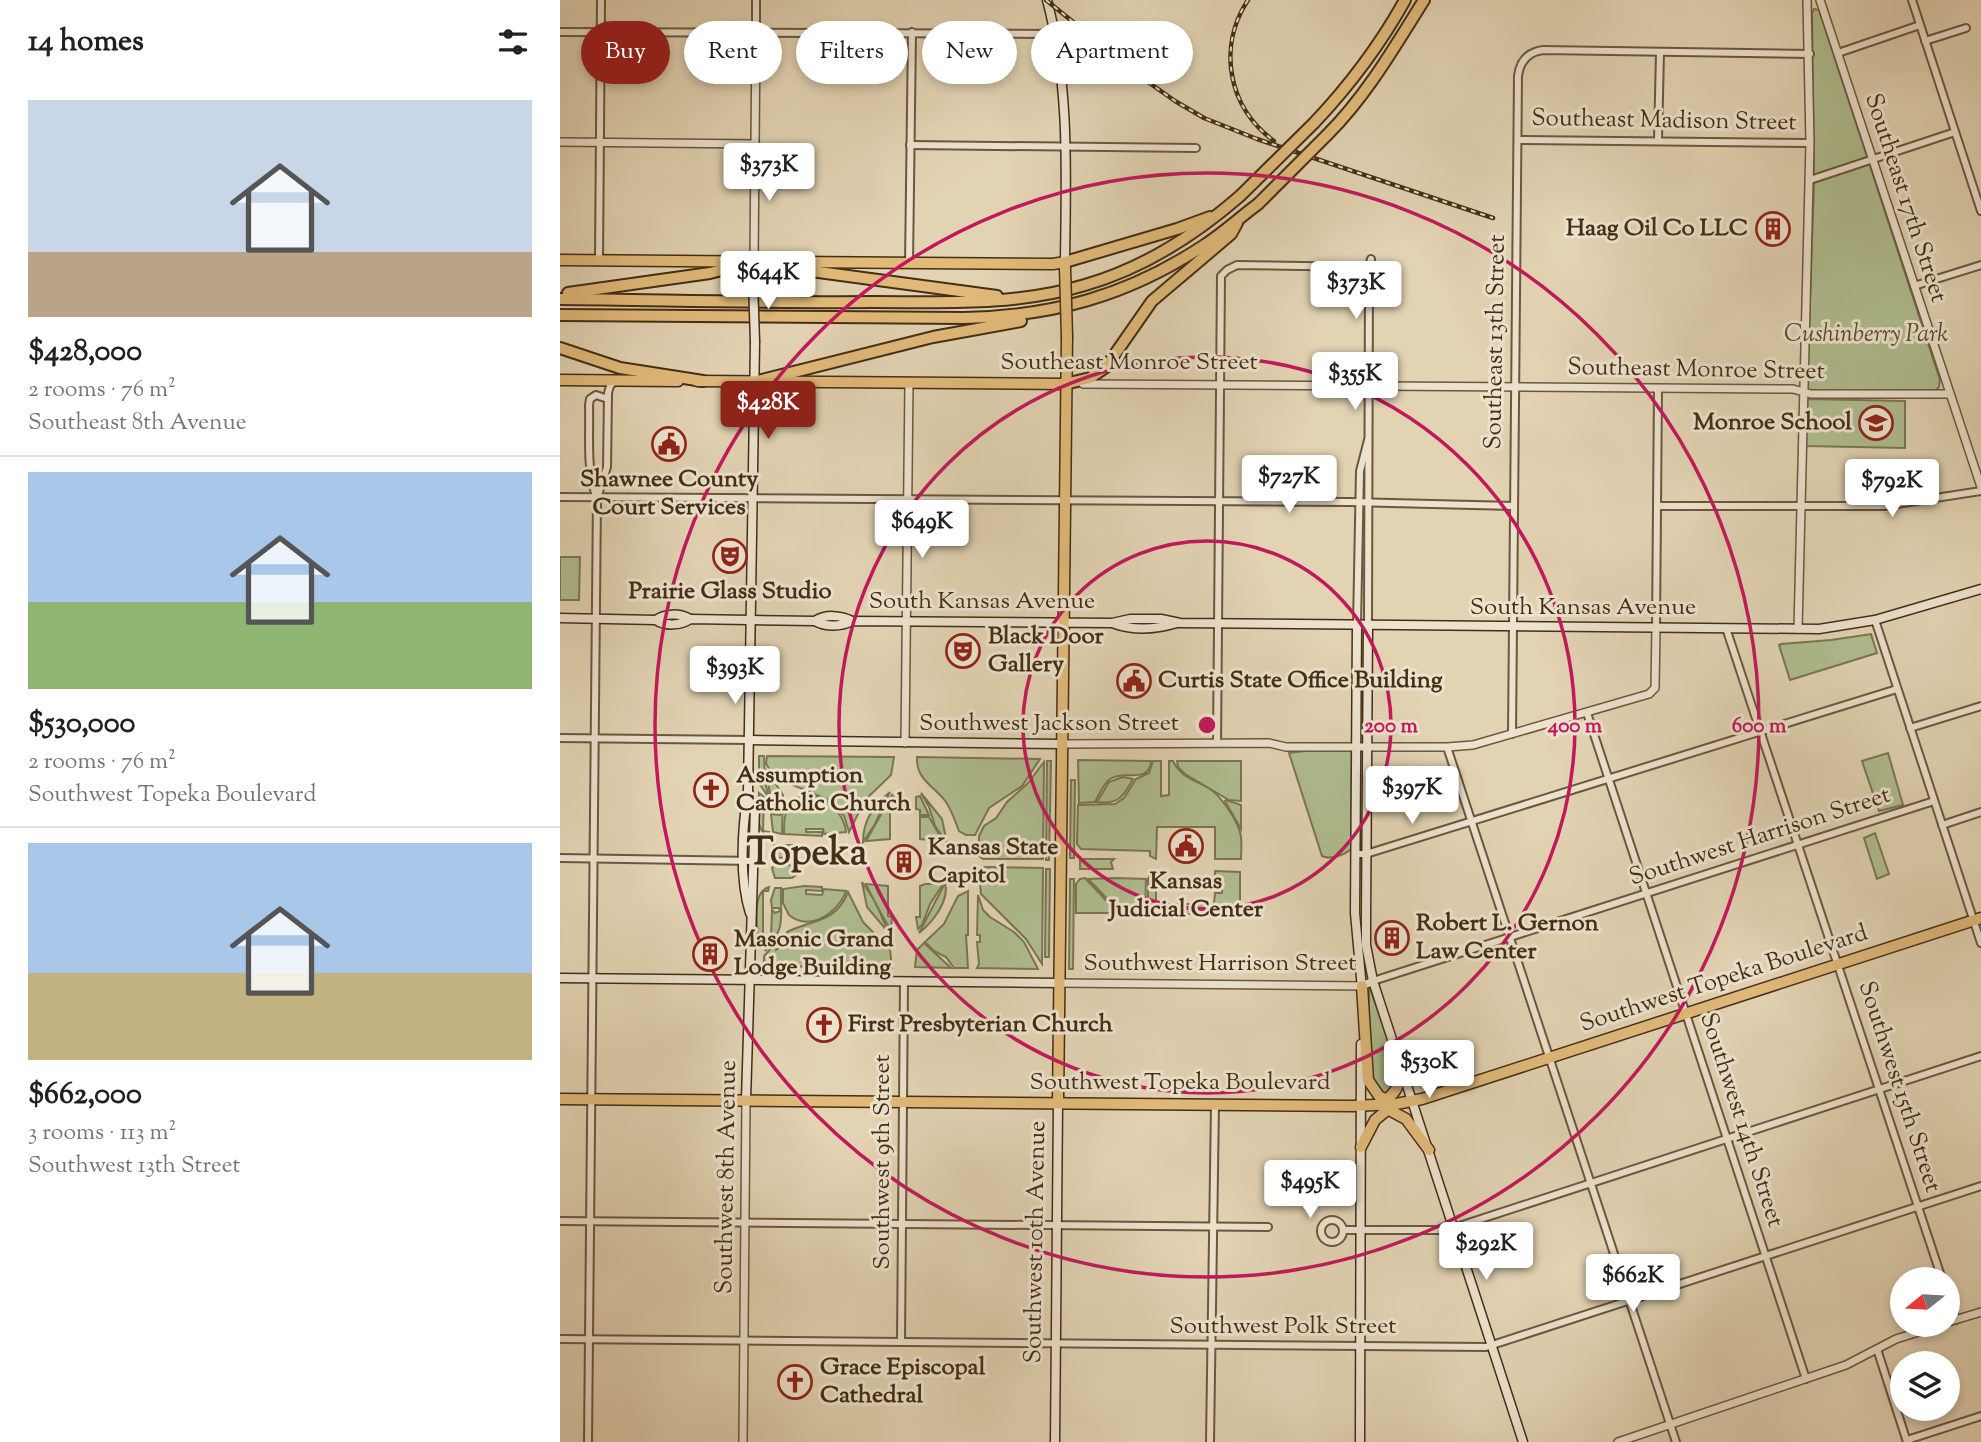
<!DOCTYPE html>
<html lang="en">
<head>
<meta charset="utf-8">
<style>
	:root { --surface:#fff; --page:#f6f6f6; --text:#202124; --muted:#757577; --line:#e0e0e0; --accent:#8f2418 }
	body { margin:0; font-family:"Sorts Mill Goudy",serif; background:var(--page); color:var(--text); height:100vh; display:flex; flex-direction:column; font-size:26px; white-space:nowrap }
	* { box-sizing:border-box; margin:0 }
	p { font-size:23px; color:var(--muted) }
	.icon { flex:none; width:38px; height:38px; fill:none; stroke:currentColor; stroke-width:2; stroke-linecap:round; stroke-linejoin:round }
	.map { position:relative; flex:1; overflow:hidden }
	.side { display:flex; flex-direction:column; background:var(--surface); width:560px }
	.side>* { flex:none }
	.top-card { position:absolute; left:21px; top:21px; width:665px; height:63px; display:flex; gap:14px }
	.needle { width:46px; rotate:252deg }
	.fabs { position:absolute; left:1330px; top:1267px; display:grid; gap:14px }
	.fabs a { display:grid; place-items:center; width:70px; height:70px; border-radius:50%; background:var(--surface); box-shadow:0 4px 10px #0003; font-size:35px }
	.price { position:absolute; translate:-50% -60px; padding:0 16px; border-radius:7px; background:#fff; color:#222; font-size:23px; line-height:46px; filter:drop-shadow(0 2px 4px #0008) }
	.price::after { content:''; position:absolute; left:50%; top:42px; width:21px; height:16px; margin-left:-10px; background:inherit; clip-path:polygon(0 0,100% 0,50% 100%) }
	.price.on { background:var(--accent); color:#fff }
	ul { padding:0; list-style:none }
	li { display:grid; align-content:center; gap:14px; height:371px; padding:0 28px }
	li+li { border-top:2px solid var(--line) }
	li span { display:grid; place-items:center; height:217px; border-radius:0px; color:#555 }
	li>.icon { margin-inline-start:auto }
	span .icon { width:126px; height:126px; fill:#fffc; stroke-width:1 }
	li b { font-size:30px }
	h2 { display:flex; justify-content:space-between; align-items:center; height:84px; padding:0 28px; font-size:30px }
	.chip { padding:0 24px; border-radius:32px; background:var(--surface); box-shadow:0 4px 10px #0003; font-size:24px; line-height:63px }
	.chip.on { background:var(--accent); color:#fff }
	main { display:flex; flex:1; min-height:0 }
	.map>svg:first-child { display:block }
	.green { fill:#afbd8f; stroke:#7a7652; stroke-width:2 }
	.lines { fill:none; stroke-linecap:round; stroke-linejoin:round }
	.minor-casing { stroke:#6c573d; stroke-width:10 }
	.tertiary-casing { stroke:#6c573d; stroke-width:10 }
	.secondary-casing { stroke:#442e16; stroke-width:11 }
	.primary-casing { stroke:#442e16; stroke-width:13 }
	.motorway-casing { stroke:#442e16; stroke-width:14 }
	.minor { stroke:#ece2ce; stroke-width:6 }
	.tertiary { stroke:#ece2ce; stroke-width:7 }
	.secondary { stroke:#ece2ce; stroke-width:8 }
	.primary { stroke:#e1ba7a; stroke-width:10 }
	.motorway { stroke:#e1ba7a; stroke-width:10 }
	.rail-casing { stroke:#442e16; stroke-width:4.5 }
	.rail { stroke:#ece2ce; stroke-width:2; stroke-dasharray:5; stroke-linecap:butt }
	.secondary-bridge-casing { stroke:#442e16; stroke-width:11; stroke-linecap:butt }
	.primary-bridge-casing { stroke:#442e16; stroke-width:13; stroke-linecap:butt }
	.motorway-bridge-casing { stroke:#442e16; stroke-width:14; stroke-linecap:butt }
	.secondary-bridge { stroke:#ece2ce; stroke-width:8 }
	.primary-bridge { stroke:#e1ba7a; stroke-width:10 }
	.motorway-bridge { stroke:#e1ba7a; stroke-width:10 }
	.ring { fill:none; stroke:#c2185b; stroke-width:3.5 }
	.labels { text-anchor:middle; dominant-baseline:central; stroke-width:6; stroke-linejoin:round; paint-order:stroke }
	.street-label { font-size:24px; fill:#442e16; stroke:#ece2ce }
	.poi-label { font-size:24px; font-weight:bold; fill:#442e16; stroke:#ece2ce; text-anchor:start }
	.park-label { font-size:24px; font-style:italic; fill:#594b2e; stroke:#ece2ce }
	.town-label { font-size:38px; font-weight:bold; fill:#442e16; stroke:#ece2ce }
	.centre { fill:#c2185b; stroke:#ece2ce; stroke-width:3.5 }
	.ring-label { font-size:21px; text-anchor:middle; font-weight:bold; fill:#c2185b; stroke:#ece2ce; stroke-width:6; stroke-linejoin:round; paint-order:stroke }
</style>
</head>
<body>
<main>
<section class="side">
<h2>14 homes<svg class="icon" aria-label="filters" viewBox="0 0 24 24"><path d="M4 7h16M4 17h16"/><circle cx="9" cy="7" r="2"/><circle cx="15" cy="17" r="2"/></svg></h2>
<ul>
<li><span style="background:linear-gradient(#c9d6e8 70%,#b9a48a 0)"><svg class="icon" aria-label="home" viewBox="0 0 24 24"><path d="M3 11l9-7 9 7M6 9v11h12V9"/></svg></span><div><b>$428,000</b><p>2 rooms · 76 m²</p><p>Southeast 8th Avenue</p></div></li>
<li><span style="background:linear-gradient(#a9c7e8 60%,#8fb573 0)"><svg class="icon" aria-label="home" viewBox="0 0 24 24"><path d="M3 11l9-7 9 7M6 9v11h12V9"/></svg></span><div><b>$530,000</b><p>2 rooms · 76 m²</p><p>Southwest Topeka Boulevard</p></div></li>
<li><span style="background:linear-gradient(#a9c7e8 60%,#c2b280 0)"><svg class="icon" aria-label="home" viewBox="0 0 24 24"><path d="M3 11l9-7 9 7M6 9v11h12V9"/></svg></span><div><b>$662,000</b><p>3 rooms · 113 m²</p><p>Southwest 13th Street</p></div></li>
</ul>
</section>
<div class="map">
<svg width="1421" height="1442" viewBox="0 0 1421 1442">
	<rect width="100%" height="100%" fill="#e2d3b3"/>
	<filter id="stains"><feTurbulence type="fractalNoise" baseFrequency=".00286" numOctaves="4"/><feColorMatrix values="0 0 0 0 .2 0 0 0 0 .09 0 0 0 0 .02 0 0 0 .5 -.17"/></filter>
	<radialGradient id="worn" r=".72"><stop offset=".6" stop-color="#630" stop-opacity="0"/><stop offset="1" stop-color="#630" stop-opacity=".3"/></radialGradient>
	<g class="green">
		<path d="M1254,9L1259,10L1380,380L1379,387L1374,392L1251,391L1247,388L1254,183L1252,13Z"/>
		<path d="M1246,399L1345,401V448L1246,446Z"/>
		<path d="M0,557H20L19,600H0Z"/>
		<path d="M1311,634L1317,653L1230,680L1219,645L1221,644L1271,640Z"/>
		<path d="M745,751H792L791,849C785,855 770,860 762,856L729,753Z"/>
		<path d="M1328,753L1343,805L1319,811L1302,761Z"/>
		<path d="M199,756H204L205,781L209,798L199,783Z"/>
		<path d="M207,756L334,757L331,775L305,800L289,832L284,816L269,800L216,778L206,764Z"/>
		<path d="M357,757L480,759L462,786L429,808L415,835H406L399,831C395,821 392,811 386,802C375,786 356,781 357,757Z"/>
		<path d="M518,760L590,761H591C589,785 564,769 550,779C543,784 539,795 535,802L519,803Z"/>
		<path d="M487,761H491L489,860H486Z"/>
		<path d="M593,761H601V796L609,795V761H613C620,776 633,780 647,787C661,795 679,822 681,837C682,844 681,852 681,859H655V827H597L596,859L590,856V851L521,849L517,844L518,805L555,804L564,798L576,779L589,773Z"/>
		<path d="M617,761H681V801L669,800L625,774L618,767Z"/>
		<path d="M484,762L483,859H423L419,856V836L424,826L436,818L447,802L468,783Z"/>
		<path d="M206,769L223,795L222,834L213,832L211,814L220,815L221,812L219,810L214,811L212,808Z"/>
		<path d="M563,777L573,779C564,796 558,805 537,802L549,782Z"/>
		<path d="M511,780H515L514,858H510Z"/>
		<path d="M330,792L315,824L303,842C303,820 314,805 330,792Z"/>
		<path d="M199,793L204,797L203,831L209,832L208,836C193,828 199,807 199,793Z"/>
		<path d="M361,793L382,819L387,843L375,826L369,807Z"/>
		<path d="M248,795C267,795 284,814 286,832L264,834L263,829H246V832H262V836L224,834C224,820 224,810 234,800L236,808L244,809L247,801L240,797Z"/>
		<path d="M332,795L334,797V808L330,810V839L306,841Z"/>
		<path d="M360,796L369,815H362V817H369L383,841L360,839V810L356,809V797Z"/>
		<path d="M666,800L681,805V829L665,801Z"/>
		<path d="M1315,833L1329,874L1317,879L1304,838Z"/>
		<path d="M214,845H234L239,850L238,857L216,858L212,855Z"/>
		<path d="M520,859H554L551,862L553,869H520Z"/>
		<path d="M216,864L239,866L240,872L232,878H215L212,868Z"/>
		<path d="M423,867L483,868L482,964L466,939L421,894L419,871Z"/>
		<path d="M486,869H490L489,957H485Z"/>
		<path d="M593,870H596V904H654L655,893H662V889L655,886V871L680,872V911L634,910L632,914L588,913V879Z"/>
		<path d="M525,878L557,912L556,913H516V884L520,879Z"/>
		<path d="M556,878L586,879L585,913L560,912L528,879Z"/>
		<path d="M510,879H514L513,969H509Z"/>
		<path d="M302,882L315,901L329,933L307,907Z"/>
		<path d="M385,883C390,900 373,922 359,933Z"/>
		<path d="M306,884L328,886V916L332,917L331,929C327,926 309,891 306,884Z"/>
		<path d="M365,884H383L370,904L362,925L358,929L356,917H360V886Z"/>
		<path d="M244,886L262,887V891L246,890V894L262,895L264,889L286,891C278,913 250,932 229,915L223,903V889Z"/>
		<path d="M209,887L208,891H203V934L198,938C197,922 192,892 209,887Z"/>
		<path d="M215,888H221C220,917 227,927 205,951L211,937L212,910L215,913L220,911L219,908H212L211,900Z"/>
		<path d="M408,891V935H406L408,968H394L386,957L374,951L365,942L384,924L398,896Z"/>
		<path d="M288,892L303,922L330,950L332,968L204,966V956L214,945L216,950L224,944L227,932C253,919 275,924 288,892Z"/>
		<path d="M418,895L423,910L430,917L454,932L464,942L478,969L417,968L419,964L417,942H420V935H417Z"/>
		<path d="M364,943L391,968L355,967L357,950Z"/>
		<path d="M809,988H810L837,1066V1082L825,1096L812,1082L808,1058Z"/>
	</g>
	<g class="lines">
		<g class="minor-casing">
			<g id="minor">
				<path d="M1352,0L1421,211"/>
				<path d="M196,31V0"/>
				<path d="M0,32L496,34"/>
				<path d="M1365,41L1406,28"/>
				<path d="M1278,53L1360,25"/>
				<path d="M958,140L1250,143"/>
				<path d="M1098,141L1100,52"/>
				<path d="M350,145L636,148"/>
				<path d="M1250,180L1395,132"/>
				<path d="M39,260L41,0"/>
				<path d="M349,264L352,32"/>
				<path d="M1354,286L1421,265"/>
				<path d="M36,496C26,468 30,434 29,405L30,399L36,395L48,399"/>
				<path d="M0,497L790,502L954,506"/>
				<path d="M1097,506H1324L1421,491"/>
				<path d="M1315,620L1421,943"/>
				<path d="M797,625L800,471L808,440"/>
				<path d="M808,625L809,267L811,259"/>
				<path d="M1096,628L1098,388"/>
				<path d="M1166,628L1382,1279"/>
				<path d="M1027,713L1246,1379"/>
				<path d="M1350,728L1421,706"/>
				<path d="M952,734L958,76C960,61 968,52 983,50L1250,54"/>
				<path d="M0,738L189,740"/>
				<path d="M657,743L661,276L667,270L677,265L809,267"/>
				<path d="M887,747L1116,1442"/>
				<path d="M1382,825L1421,812"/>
				<path d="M795,854H806L1337,689"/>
				<path d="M0,858L194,861"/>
				<path d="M813,981L1374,801"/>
				<circle cx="772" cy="1231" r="11"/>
				<path d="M0,1221L708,1227"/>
				<path d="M783,1230H887L1421,1056"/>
				<path d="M1388,1296L1396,1320"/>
				<path d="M0,1339L926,1347L1421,1186"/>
				<path d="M341,1342L344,982"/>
				<path d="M1317,1349L1347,1442"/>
				<path d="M1347,1440L1421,1416"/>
				<path d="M28,1442L37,498L47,467L48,393L50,386L56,380"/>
				<path d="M650,1442L655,1104"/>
			</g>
		</g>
		<g class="tertiary-casing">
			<g id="tertiary">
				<path d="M1260,0L1421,487"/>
				<path d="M0,142L195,144"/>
				<path d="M194,262L196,31"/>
				<path d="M523,384L1233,389L1251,394H1389"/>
				<path d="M1238,629L1250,143L1247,0"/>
				<path d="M345,743L349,383"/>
				<path d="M501,744L709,743L726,747H887L913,745L1089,694L1095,688L1096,628"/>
				<path d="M499,983L802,986L813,981"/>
				<path d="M1388,1322L1421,1312"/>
				<path d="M183,1442L186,1100"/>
				<path d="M1058,1442L1286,1365L1336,1339L1381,1325"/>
			</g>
		</g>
		<g class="secondary-casing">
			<g id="secondary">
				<path d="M487,0C510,86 506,174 505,262"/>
				<path d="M0,618L96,620C104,626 121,626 130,619L255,621C265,614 281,615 292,621"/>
				<path d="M96,620C105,613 120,613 130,619"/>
				<path d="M255,621C265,627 281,627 292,621L552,623L570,619H601L620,623L1259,629L1315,620L1421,589"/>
				<path d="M555,624C575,631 597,629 617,623"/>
				<path d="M797,625L795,913L802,989"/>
				<path d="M808,625L806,919V945L813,981L963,1442"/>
				<path d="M189,740L501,744"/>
				<path d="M190,913C179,878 182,829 188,792L195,342"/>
				<path d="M0,978L499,983"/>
				<path d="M186,1100L195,807L188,792"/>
				<path d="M495,1442L498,1103"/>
				<path d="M800,1442L801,1044"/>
			</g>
		</g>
		<g class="primary-casing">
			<g id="primary">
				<path d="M0,260L493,264L505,262V267"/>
				<path d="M0,380L118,381"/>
				<path d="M137,381L505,384"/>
				<path d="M802,986L808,1080L819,1096L832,1103"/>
				<path d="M0,1099L793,1106L836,1104L862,1099L1421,918"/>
				<path d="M498,1103L507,337"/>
				<path d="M822,1103C840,1091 841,1080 840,1060"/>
				<path d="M822,1106L846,1119L869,1150"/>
				<path d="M801,1147L815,1120L832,1106"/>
			</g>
		</g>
		<g class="motorway-casing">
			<g id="motorway">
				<path d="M754,123C789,86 820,45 845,0"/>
				<path d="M768,134C807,95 835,46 864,0"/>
				<path d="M505,262L617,229L650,217"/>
				<path d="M8,293L150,273L194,262L209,269L251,271L437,296"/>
				<path d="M0,299C105,300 209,303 314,302C385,302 455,306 525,285C584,268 634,236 680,196"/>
				<path d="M0,315L404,318C493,316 567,296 643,246C662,234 679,218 698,204"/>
				<path d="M0,348L60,368L143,381"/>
				<path d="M194,382L373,337L461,321"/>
				<path d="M505,384L530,378L546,367L592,301L671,234L677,223"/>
			</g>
		</g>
		<use href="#minor" class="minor"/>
		<use href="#tertiary" class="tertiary"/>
		<use href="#secondary" class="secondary"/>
		<use href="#primary" class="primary"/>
		<use href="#motorway" class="motorway"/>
		<g class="rail-casing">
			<g id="rail">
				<path d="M486,0L581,77L615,101L644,118L697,139L933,218"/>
				<path d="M688,0C657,47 668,108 714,141"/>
			</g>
		</g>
		<use href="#rail" class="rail"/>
		<g class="secondary-bridge-casing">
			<path id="secondary-bridge" d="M193,281L195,342"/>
		</g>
		<g class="primary-bridge-casing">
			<path id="primary-bridge" d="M505,268L507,337"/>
		</g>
		<g class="motorway-bridge-casing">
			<g id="motorway-bridge">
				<path d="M680,196L754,123"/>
				<path d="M698,204L768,134"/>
			</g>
		</g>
		<use href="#secondary-bridge" class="secondary-bridge"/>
		<use href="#primary-bridge" class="primary-bridge"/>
		<use href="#motorway-bridge" class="motorway-bridge"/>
	</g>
	<g class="ring">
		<circle cx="647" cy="725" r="184"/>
		<circle cx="647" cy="725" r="368"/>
		<circle cx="647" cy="725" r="552"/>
	</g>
	<defs>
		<g id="building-ring" transform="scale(1.75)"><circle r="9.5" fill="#ece2ce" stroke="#8f2418" stroke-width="1.5"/><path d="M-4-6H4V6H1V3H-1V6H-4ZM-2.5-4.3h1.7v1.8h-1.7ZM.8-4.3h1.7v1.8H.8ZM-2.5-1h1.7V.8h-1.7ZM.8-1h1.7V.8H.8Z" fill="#8f2418"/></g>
		<g id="school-ring" transform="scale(1.75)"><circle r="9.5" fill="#ece2ce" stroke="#8f2418" stroke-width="1.5"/><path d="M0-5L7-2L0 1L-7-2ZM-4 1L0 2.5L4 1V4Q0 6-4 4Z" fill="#8f2418"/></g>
		<g id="civic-ring" transform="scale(1.75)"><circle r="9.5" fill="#ece2ce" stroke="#8f2418" stroke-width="1.5"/><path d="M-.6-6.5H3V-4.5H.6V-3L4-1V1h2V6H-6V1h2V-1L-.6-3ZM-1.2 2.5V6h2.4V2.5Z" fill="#8f2418"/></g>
		<g id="theatre-ring" transform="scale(1.75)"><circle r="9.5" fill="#ece2ce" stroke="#8f2418" stroke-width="1.5"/><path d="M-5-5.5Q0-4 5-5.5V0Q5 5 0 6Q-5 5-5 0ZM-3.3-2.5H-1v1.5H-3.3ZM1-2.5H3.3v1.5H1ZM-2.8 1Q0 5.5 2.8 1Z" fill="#8f2418"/></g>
		<g id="church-ring" transform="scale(1.75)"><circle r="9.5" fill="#ece2ce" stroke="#8f2418" stroke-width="1.5"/><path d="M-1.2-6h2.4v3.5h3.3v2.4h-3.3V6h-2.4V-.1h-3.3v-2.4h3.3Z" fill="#8f2418"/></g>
	</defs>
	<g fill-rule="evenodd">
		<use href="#building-ring" x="1213" y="229"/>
		<use href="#school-ring" x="1316" y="423"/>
		<use href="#civic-ring" x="109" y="444"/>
		<use href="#theatre-ring" x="170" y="556"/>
		<use href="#theatre-ring" x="403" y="651"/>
		<use href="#civic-ring" x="574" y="681"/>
		<use href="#church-ring" x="151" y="790"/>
		<use href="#civic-ring" x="626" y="846"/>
		<use href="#building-ring" x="344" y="862"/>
		<use href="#building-ring" x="832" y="938"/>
		<use href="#building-ring" x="150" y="954"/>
		<use href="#church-ring" x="264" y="1025"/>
		<use href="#church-ring" x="235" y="1382"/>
	</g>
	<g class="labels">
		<g class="street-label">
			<text transform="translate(1104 121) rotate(1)">Southeast Madison Street</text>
			<text transform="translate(1345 198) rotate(72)">Southeast 17th Street</text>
			<text transform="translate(936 342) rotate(-89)">Southeast 13th Street</text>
			<text x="569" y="363">Southeast Monroe Street</text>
			<text transform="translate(1136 370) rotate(1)">Southeast Monroe Street</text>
			<text x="422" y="602">South Kansas Avenue</text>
			<text x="1023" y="608">South Kansas Avenue</text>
			<text x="489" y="724">Southwest Jackson Street</text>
			<text transform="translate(1200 837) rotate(-18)">Southwest Harrison Street</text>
			<text x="660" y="964">Southwest Harrison Street</text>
			<text transform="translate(1164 979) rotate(-18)">Southwest Topeka Boulevard</text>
			<text x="620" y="1083">Southwest Topeka Boulevard</text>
			<text transform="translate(1339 1087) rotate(72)">Southwest 15th Street</text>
			<text transform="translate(1181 1120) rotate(72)">Southwest 14th Street</text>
			<text transform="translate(323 1162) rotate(-90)">Southwest 9th Street</text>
			<text transform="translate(167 1177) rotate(-89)">Southwest 8th Avenue</text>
			<text transform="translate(476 1242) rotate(-89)">Southwest 10th Avenue</text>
			<text x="723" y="1327">Southwest Polk Street</text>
		</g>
		<g class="poi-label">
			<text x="1188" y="229" text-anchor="end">Haag Oil Co LLC</text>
			<text x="1292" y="423" text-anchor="end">Monroe School</text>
			<text x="109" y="480" text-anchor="middle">Shawnee County<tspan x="109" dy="28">Court Services</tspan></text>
			<text x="170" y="592" text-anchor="middle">Prairie Glass Studio</text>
			<text x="428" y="637">Black Door<tspan x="428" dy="28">Gallery</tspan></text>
			<text x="598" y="681">Curtis State Office Building</text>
			<text x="176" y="776">Assumption<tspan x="176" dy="28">Catholic Church</tspan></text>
			<text x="368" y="848">Kansas State<tspan x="368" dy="28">Capitol</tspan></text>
			<text x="626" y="882" text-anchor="middle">Kansas<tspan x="626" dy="28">Judicial Center</tspan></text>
			<text x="856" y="924">Robert L. Gernon<tspan x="856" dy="28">Law Center</tspan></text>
			<text x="174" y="940">Masonic Grand<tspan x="174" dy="28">Lodge Building</tspan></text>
			<text x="288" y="1025">First Presbyterian Church</text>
			<text x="260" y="1368">Grace Episcopal<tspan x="260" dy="28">Cathedral</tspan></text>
		</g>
		<g class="park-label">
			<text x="1306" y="335">Cushinberry Park</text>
		</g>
		<g class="town-label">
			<text x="247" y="855">Topeka</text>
		</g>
	</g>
	<circle cx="647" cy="725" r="10" class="centre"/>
	<g class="ring-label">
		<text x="831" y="732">200 m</text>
		<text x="1015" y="732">400 m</text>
		<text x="1199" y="732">600 m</text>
	</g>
	<rect width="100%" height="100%" filter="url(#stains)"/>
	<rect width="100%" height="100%" fill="url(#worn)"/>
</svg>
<div class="fabs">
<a><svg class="needle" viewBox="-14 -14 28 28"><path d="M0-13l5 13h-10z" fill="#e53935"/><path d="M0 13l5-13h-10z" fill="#757577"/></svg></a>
<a><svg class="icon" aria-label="layers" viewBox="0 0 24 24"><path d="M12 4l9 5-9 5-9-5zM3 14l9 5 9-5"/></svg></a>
</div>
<b class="price" style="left:209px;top:203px">$373K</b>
<b class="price" style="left:208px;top:311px">$644K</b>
<b class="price" style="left:796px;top:321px">$373K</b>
<b class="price" style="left:795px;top:412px">$355K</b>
<b class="price on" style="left:208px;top:441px">$428K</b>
<b class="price" style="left:729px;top:515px">$727K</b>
<b class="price" style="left:1332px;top:519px">$792K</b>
<b class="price" style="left:362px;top:560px">$649K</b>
<b class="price" style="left:175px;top:706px">$393K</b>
<b class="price" style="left:852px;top:826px">$397K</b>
<b class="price" style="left:869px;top:1100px">$530K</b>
<b class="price" style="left:750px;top:1220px">$495K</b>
<b class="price" style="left:926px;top:1282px">$292K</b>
<b class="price" style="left:1073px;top:1314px">$662K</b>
<div class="top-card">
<a class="chip on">Buy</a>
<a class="chip">Rent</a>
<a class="chip">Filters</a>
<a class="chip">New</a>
<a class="chip">Apartment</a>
</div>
</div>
</main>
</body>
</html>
